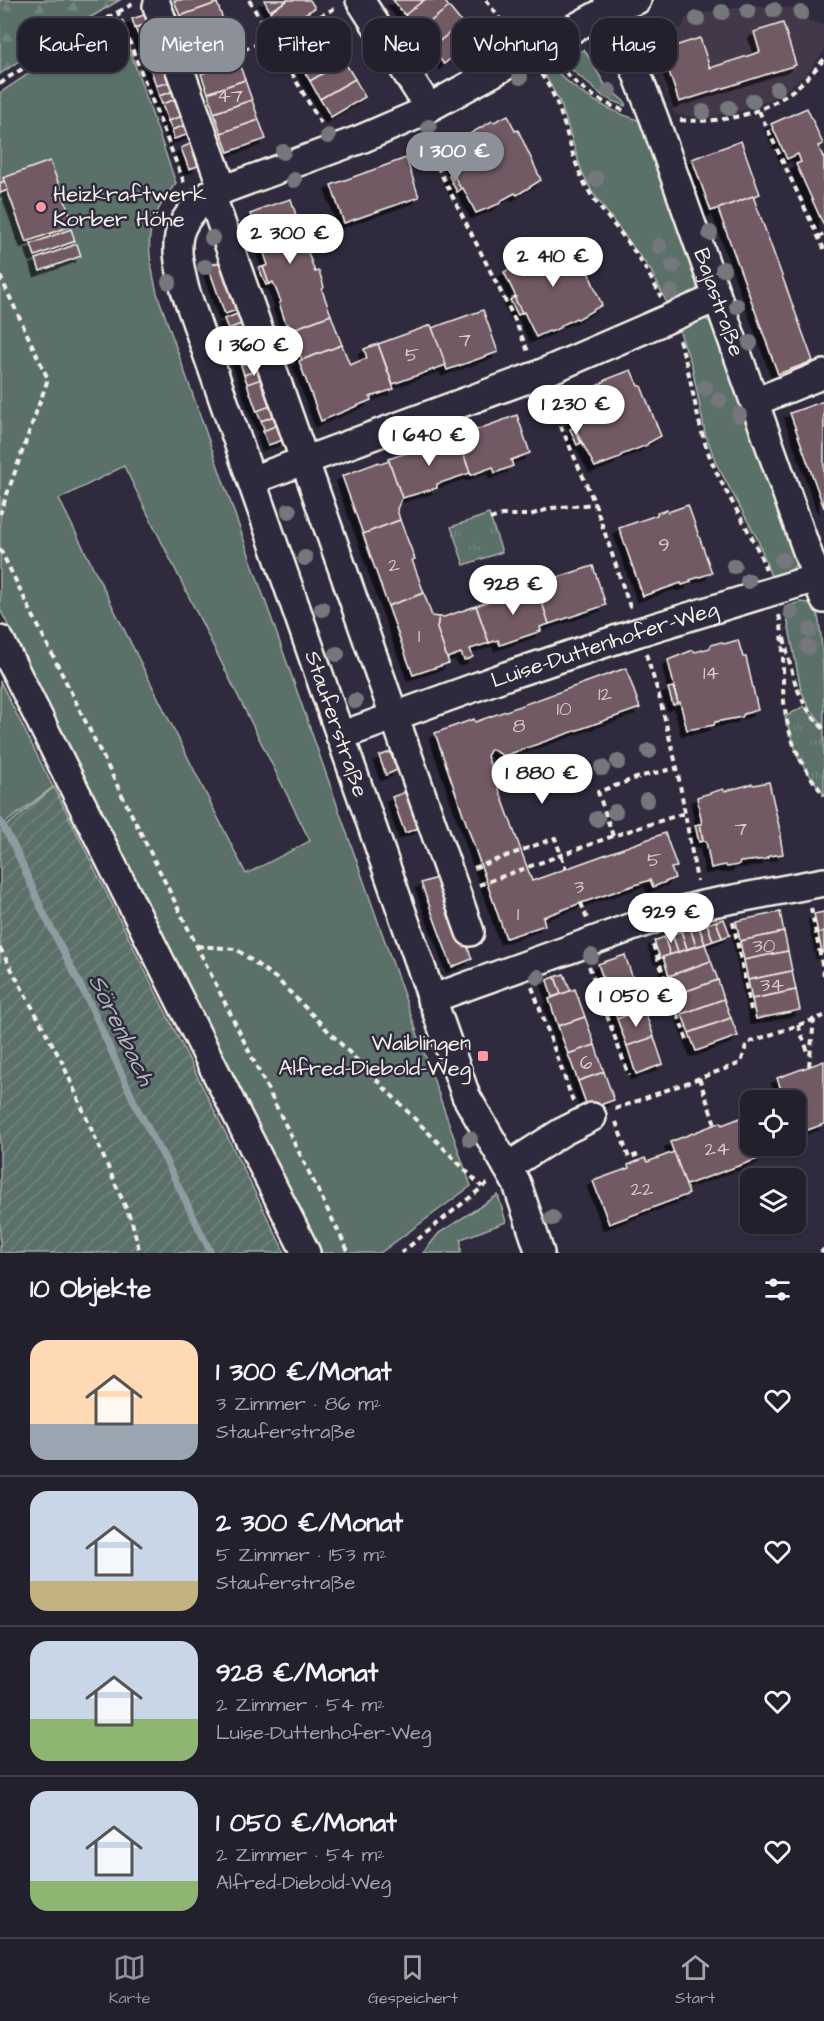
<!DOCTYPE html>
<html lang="de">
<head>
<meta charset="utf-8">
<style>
	:root { --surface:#23202e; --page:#2b2836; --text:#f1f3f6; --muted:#a3a3aa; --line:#403e4a; --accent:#8c9099 }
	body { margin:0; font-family:"Architects Daughter",sans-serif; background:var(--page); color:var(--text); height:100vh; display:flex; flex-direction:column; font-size:22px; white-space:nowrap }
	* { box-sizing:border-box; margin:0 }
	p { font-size:20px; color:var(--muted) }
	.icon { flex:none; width:33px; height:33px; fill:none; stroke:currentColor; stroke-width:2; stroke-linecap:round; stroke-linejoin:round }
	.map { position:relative; height:1253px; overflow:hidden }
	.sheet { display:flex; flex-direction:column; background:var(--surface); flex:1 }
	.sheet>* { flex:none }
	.guide { position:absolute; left:18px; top:18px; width:789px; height:54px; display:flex; gap:12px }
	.buttons { position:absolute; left:740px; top:1090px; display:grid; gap:12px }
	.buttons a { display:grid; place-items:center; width:66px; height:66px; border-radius:12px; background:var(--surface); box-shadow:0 2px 4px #0004,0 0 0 2px var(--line); font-size:30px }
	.price { position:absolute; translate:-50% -51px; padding:0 14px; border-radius:21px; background:#fff; color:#222; font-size:20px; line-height:39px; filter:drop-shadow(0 2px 3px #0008) }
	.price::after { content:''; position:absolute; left:50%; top:36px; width:18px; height:14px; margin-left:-9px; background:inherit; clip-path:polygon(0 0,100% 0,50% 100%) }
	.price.active { background:var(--accent); color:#fff }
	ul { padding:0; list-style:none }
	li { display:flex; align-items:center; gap:18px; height:150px; padding:0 30px }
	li+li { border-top:2px solid var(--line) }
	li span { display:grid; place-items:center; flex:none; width:168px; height:120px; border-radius:18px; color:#555 }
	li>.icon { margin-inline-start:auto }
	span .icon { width:72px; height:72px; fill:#fffc; stroke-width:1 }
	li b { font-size:26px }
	h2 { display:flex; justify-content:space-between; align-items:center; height:72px; padding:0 30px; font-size:26px }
	.tag { padding:0 21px; border-radius:18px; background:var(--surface); box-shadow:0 2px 4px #0004,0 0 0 2px var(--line); font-size:21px; line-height:54px }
	.tag.active { background:var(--accent); color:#fff }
	.menu { display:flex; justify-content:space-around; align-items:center; height:84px; border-top:2px solid var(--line); background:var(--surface); font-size:16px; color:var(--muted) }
	.menu a { display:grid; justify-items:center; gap:3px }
	.menu .active { color:var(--accent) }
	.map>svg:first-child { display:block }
	.built { fill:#433849 }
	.grass { fill:#5a6f69; stroke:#a7b0a8; stroke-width:1.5; fill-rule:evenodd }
	.forest { fill:url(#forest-firs); stroke:#a7b0a8; stroke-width:1.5 }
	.park { fill:url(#park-tufts); stroke:#a7b0a8; stroke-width:1.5 }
	.garden { fill:url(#garden-furrows); stroke:#a7b0a8; stroke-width:1.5 }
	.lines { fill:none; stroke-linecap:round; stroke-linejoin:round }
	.stream { stroke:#8e9ca1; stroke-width:7 }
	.building { fill:#725a65; stroke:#f4f1e8; stroke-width:1.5; filter:url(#shadow) }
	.minor-casing { stroke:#f4f1e8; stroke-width:32 }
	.path { stroke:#f4f1e8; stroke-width:4; stroke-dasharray:6 4.5; stroke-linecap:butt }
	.minor { stroke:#2f2a3d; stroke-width:27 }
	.tree { fill:#75777c }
	.poi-dot { fill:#ff9aa2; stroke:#2f2a3d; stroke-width:2 }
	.labels { text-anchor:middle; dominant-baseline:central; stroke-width:5; stroke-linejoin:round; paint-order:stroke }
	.number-label { font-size:20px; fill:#d4cbc7 }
	.poi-label { font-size:22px; fill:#f4f1e8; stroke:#2f2a3d; text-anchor:start }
	.street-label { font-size:22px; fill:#f4f1e8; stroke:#2f2a3d }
	.water-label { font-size:24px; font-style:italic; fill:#b0b8b9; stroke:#2f2a3d }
</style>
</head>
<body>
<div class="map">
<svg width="824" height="1253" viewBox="0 0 824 1253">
	<defs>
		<pattern id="forest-firs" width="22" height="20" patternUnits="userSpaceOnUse" patternTransform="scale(1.5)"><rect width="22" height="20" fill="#5a6f69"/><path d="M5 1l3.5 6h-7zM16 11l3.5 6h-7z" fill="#72847e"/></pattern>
		<pattern id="park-tufts" width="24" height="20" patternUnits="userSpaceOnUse" patternTransform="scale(1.5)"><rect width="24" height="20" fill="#5a6f69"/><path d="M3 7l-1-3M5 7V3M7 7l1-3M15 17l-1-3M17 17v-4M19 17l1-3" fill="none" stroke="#72847e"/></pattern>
		<pattern id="garden-furrows" width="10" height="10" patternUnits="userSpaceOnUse" patternTransform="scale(1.5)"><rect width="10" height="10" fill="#5a6f69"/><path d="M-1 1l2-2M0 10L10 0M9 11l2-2" fill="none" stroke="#72847e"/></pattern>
		<filter id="shadow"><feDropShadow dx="-5.5" dy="5.5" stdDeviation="0" flood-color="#0009"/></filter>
	</defs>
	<rect width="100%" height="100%" fill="#2f2a3d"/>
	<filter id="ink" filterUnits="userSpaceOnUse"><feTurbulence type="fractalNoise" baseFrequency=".0167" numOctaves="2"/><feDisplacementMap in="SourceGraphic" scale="12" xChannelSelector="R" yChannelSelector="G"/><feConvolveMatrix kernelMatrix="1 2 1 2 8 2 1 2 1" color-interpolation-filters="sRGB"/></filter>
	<g filter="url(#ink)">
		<path class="built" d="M753,5L802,9L806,20L824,25V52L805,75L788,89L768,101L745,110L712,117H692L674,114L647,38L683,27L685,18L712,11Z"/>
		<g class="grass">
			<path d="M120,22L176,183C143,224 146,245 157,293L471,1186L380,1253H322L156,927L0,609V93L49,60ZM124,466L310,841L246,874L59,499Z"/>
			<path d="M584,49L605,85L626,103L625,106L604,97L564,63Z"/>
			<path d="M555,70C581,96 608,111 644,122L699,280C698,297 681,300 668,305L651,271L592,192L581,169L561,104L545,75Z"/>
			<path d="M703,318L713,323L798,559L790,575L773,582L758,540L716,463L705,433L692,366L678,327Z"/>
			<path d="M800,602C806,602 813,603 816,609C824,631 824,698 824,726L808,706L801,690L785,607Z"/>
			<path d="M0,681L53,787L0,827Z"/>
			<path d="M498,1195L506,1222L461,1239V1253H423L439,1233Z"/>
		</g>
		<path class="forest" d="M0,0H120L40,47L0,74Z"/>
		<g class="park">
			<path d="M489,514L502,552L464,565L451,527Z"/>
			<path d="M804,706L824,729V795L799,760L785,717Z"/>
		</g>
		<path class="garden" d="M54,787L285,1253H0V831Z"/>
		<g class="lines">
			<path class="stream" d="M0,821L14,846L44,914L89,1002L138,1110L166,1161L211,1253"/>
		</g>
		<g class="building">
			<path d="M174,0H216L217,3L180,16Z"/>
			<path d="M264,0H288L270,11Z"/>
			<path d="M288,0H310L315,8L280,29L270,11Z"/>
			<path d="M393,0H424L405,15Z"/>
			<path d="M424,0H444L449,7L418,31L405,15Z"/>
			<path d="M217,3L224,22L187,36L180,16Z"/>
			<path d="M449,7L462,23L431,48L418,31Z"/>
			<path d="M150,13L153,22L135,28L132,19Z"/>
			<path d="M153,22L156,30L139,37L135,28Z"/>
			<path d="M224,22L232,42L194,55L187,36Z"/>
			<path d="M462,23L475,39L444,64L431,48Z"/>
			<path d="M783,23L796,65L679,102L662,50L700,38L710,68L760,52L754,32Z"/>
			<path d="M323,25L334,43L299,63L289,45Z"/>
			<path d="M156,30L162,46L144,53L139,37Z"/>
			<path d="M334,43L344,61L310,81L299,63Z"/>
			<path d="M162,46L165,55L148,61L144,53Z"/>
			<path d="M165,55L168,64L151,70L148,61Z"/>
			<path d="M238,60L245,80L208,93L201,74Z"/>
			<path d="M344,61L355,79L320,99L310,81Z"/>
			<path d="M168,64L174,81L156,86L151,70Z"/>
			<path d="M355,79L365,97L331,117L320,99Z"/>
			<path d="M245,80L252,100L214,113L208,93Z"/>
			<path d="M174,81L177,90L159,96L156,86Z"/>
			<path d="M177,90L180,98L162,104L159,96Z"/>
			<path d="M180,98L186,115L168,121L162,104Z"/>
			<path d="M252,100L259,120L221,133L214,113Z"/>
			<path d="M807,108L823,144L818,146L824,159V226L796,164L801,162L798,154L787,159L771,124Z"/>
			<path d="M186,115L189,124L172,130L168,121Z"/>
			<path d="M508,115L515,131L518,130L541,180L517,195L515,193L502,200L501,203L476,213L463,188L461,189L453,174L455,173L443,149L455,142L456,139L466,134L468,135L492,121L494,122Z"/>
			<path d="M259,120L266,139L228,152L221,133Z"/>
			<path d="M189,124L192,133L174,139L172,130Z"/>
			<path d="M741,141L760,194L711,211L692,159Z"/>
			<path d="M190,144L198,166L189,169L181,148Z"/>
			<path d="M406,158L419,197L344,223L331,185Z"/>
			<path d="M50,161L74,225L26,242L3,178Z"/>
			<path d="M453,174L461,189L457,192L449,176Z"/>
			<path d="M4,181L8,190L0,193V183Z"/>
			<path d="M753,196L813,361L778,374L718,209Z"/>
			<path d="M291,199L299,225H302L308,243L305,244L315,272L319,271L324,287L322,290L331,315L291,330L288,324H286L279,303L281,302L273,282L269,284L263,267L268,265L261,244L259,245L251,223L253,222L250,214L261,210L262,208Z"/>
			<path d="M71,229L75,241L35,256L31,244Z"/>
			<path d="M571,240L578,255H581L602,305L578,319L576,318L562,325L561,327L551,332L549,331L536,337L524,312L522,313L514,297H516L504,272L528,258L530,259L544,253V250Z"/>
			<path d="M77,244L81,256L40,271L36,259Z"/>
			<path d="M223,261L240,309L225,314L208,266Z"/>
			<path d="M263,267L269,284L266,285L259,268Z"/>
			<path d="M514,297L522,313L518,315L510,300Z"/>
			<path d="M483,310L498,352L447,370L432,328Z"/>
			<path d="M240,313L244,323L228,329L224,319Z"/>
			<path d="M331,315L342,345L302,360L291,330Z"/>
			<path d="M244,323L248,334L231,340L228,329Z"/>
			<path d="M431,325L446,365L393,384L378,344Z"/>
			<path d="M247,332L257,360L241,366L231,338Z"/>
			<path d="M378,344L394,389L370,397L371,400L321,421L299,361L342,345L350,365L367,358L364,349Z"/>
			<path d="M257,359L261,369L244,375L241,365Z"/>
			<path d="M261,369L264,379L248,385L244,375Z"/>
			<path d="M631,370L638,386H641L661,436L648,443L647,445L621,455L620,458L595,467L574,427L576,426L564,401L588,388L591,389L604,382L605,380Z"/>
			<path d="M264,378L274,406L257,412L247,384Z"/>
			<path d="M824,401V508L790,413Z"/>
			<path d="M273,405L277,415L261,421L257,411Z"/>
			<path d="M277,415L281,426L265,432L261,421Z"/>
			<path d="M517,415L530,453L511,460L513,466L495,473L493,467L471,475L457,437Z"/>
			<path d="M280,424L286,439L268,445L263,431Z"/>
			<path d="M574,427L581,443L577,445L570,429Z"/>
			<path d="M457,437L470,473L437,484V488L402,498L388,459Z"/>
			<path d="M389,461L402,498L397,509L400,520L363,534L342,476L379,462L381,464Z"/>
			<path d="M688,505L712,573L690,580L691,582L682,585L681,583L643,596L619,528L657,515V513L667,510L668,512Z"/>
			<path d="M400,520L415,559L412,560L424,593L388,606L363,534Z"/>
			<path d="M593,566L606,605L549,624L536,584Z"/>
			<path d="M536,584L549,624L540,627L541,631L500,645L498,640L489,643L476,606L495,599L496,601Z"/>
			<path d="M424,593L432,616L439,617L437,628L449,663L413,675L388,606Z"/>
			<path d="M476,606L489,643L470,649L473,657L469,659L464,660L461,653L447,658L437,628L439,617H444Z"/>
			<path d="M738,640L743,657H746L758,710L744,714L742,717L715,722L714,725L687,730L680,702L678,703L668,660L693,650L695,652L710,648L711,645L721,642L724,644Z"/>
			<path d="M626,668L640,708L504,756L491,749L487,756L532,881L665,833L677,867L671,868L675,878L653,887L650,880L581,903L543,917L545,925L506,938L435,733L474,719L475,722Z"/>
			<path d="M673,687L678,703L673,705L668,688Z"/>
			<path d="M390,752L397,770L386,775L379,756Z"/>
			<path d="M769,782L781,835L780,836L783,854L769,856L767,859L740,862L738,865L727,867L725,865L711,868L706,841H703L702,833L700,824H702L697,797L723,789L725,791L752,784L754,785Z"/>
			<path d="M411,790L424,826L405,833L392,797Z"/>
			<path d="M700,824L703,841L699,842L695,825Z"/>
			<path d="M442,876L472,959L452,967L421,883Z"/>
			<path d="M780,912L784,932L740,941L736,921Z"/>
			<path d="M824,912V932L818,933L814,914Z"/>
			<path d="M724,919L730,935L722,938L716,921Z"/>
			<path d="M716,921L722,938L713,941L707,924Z"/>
			<path d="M707,924L713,941L705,944L699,927Z"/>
			<path d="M698,925L705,944L696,946L690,928Z"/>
			<path d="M690,928L696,946L687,949L681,931Z"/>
			<path d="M681,931L687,949L678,952L672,934Z"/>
			<path d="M784,932L788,951L744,960L740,941Z"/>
			<path d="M824,932V952L822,953L818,933Z"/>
			<path d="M672,934L678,952L670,955L664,937Z"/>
			<path d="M664,937L670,955L660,958L654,941Z"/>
			<path d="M705,944L711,961L669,976L663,957Z"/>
			<path d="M788,951L792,971L748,980L744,960Z"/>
			<path d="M625,955L634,982L608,992L598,964Z"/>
			<path d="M711,961L718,980L675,995L669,976Z"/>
			<path d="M792,971L796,990L752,999L748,980Z"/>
			<path d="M564,974L571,991L561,994L555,977Z"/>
			<path d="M555,977L561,994L552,997L547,980Z"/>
			<path d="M718,980L724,999L682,1014L675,995Z"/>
			<path d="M634,982L644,1009L617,1019L608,992Z"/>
			<path d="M575,989L585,1017L558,1026L549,999Z"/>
			<path d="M796,990L800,1010L756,1019L752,999Z"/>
			<path d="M724,999L731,1018L689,1033L682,1014Z"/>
			<path d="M644,1009L654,1037L627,1046L617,1019Z"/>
			<path d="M585,1017L595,1045L568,1054L558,1026Z"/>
			<path d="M731,1018L738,1036L696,1051L689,1033Z"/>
			<path d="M654,1037L663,1064L636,1074L627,1046Z"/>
			<path d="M595,1045L604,1072L578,1081L568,1054Z"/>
			<path d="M824,1061V1124L797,1134L795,1127V1101H785L777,1078Z"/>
			<path d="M604,1072L614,1100L588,1109L578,1081Z"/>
			<path d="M748,1115L750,1120V1146H759L763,1157L686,1185L670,1142L721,1122L722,1125Z"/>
			<path d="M674,1152L689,1194L609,1224L593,1181L629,1168L628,1165L645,1158L647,1162Z"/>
		</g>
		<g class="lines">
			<g class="minor-casing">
				<g id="minor">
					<path d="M360,0L429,108"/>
					<path id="s1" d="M608,0L654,118L824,599"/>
					<path d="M157,6L223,190"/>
					<path d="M211,194L470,932"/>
					<path d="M755,402L824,374"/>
					<path d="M252,480L538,375L716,298"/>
					<path d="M0,640L306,1253"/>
					<path id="s2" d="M340,736L506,676L639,632L816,578"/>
					<path d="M431,999L668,914L702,905L824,882"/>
					<path d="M507,1167L562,1132L592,1117"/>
					<path d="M540,1253L517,1184L466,1096L185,290C174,244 171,225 211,194L361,139L412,117L611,8L637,0"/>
				</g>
			</g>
			<g class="path">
				<path d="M249,0L323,127"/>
				<path d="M486,0L511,34"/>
				<path d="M118,12L133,4"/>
				<path d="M204,64L272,39H279L337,7"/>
				<path d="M559,65C577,86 599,103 626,111"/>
				<path d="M541,74C567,110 566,149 586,186C598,208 615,225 630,245C642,262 652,279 661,297"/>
				<path d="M0,84L9,77L118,12L185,185"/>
				<path d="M759,111L824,249"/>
				<path d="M680,120C740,125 787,106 824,59"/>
				<path d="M423,138L514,318L529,354"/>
				<path d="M818,237L824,234"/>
				<path d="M0,276L48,379L0,514"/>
				<path d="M679,340C693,378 695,420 710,457C725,496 752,530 766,570"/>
				<path d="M548,397L595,504L631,610"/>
				<path d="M490,519L502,515H530L552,508L595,504"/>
				<path d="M0,549L349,1253"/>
				<path d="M779,615C784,637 783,661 783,684C784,729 796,760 824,795"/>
				<path d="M784,638C792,674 797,703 824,729"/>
				<path d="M646,654L658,692L677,768L697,881"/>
				<path d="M613,836L598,792L642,776L677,768"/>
				<path d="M474,868L555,838L566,869"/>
				<path d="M479,885L613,836L685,813"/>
				<path d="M581,903L587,919"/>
				<path d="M811,908L824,975"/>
				<path d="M733,922L751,1010"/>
				<path d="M653,945L687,1040"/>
				<path d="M197,946L236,949L277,979L482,1187"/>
				<path d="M0,948L62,1062L132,1222L140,1253"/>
				<path d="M589,966L629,1076"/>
				<path d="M532,987L573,1101"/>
				<path d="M798,1025L808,1052"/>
				<path d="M809,1066L814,1020"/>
				<path d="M699,1078L715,1124"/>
				<path d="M615,1109L741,1063L747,1043L824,1016"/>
				<path d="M616,1122L629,1158L636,1155L638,1161"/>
				<path d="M401,1253L489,1182"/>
				<path d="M821,1253L824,1249"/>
			</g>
			<use href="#minor" class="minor"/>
		</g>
		<g class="tree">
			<circle cx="774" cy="10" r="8"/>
			<circle cx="748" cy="11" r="8"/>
			<circle cx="722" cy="12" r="8"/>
			<circle cx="801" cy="13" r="8"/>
			<circle cx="697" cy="19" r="8"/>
			<circle cx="520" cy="77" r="8"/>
			<circle cx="777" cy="89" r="8"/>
			<circle cx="609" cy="91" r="8"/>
			<circle cx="753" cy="101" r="8"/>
			<circle cx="729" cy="108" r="8"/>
			<circle cx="703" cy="112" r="8"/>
			<circle cx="429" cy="127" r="8"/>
			<circle cx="328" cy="136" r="8"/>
			<circle cx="283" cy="152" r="8"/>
			<circle cx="596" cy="179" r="8"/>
			<circle cx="294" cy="180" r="8"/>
			<circle cx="710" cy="233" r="8"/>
			<circle cx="212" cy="238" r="8"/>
			<circle cx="659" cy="246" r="8"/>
			<circle cx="673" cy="266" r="8"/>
			<circle cx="205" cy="267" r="8"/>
			<circle cx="723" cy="269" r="8"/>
			<circle cx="169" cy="282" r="8"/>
			<circle cx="671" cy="292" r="8"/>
			<circle cx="737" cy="306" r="8"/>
			<circle cx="750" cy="343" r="8"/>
			<circle cx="705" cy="388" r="8"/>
			<circle cx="719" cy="400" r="8"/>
			<circle cx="739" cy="415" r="8"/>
			<circle cx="289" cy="511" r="8"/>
			<circle cx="305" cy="558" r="8"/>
			<circle cx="782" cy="560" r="8"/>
			<circle cx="734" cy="566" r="8"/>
			<circle cx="748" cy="581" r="8"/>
			<circle cx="322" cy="609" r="8"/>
			<circle cx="791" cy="612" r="8"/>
			<circle cx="810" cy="630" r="8"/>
			<circle cx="808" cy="647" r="8"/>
			<circle cx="337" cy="654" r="8"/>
			<circle cx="355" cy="701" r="8"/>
			<circle cx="649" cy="751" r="8"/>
			<circle cx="618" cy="762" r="8"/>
			<circle cx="602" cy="768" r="8"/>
			<circle cx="583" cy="775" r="8"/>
			<circle cx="647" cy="800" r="8"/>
			<circle cx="615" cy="812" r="8"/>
			<circle cx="597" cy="819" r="8"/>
			<circle cx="591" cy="956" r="8"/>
			<circle cx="538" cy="977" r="8"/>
			<circle cx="470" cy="1139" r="8"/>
			<circle cx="552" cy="1218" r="8"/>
		</g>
	</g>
	<g class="poi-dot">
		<circle cx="41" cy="207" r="6"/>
		<rect x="477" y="1050" width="12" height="12" rx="3"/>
	</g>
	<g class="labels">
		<g class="number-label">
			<text x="230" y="96">47</text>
			<text x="465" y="340">7</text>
			<text x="412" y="355">5</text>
			<text x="664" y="545">9</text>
			<text x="394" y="565">2</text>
			<text x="419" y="636">1</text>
			<text x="711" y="673">14</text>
			<text x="605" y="694">12</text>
			<text x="564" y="709">10</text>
			<text x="519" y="726">8</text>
			<text x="741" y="829">7</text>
			<text x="654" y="860">5</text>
			<text x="579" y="887">3</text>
			<text x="518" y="914">1</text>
			<text x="764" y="946">30</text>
			<text x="772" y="985">34</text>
			<text x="586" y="1063">6</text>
			<text x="717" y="1149">24</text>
			<text x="642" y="1189">22</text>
		</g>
		<g class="poi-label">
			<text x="53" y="194">Heizkraftwerk<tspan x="53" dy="25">Korber Höhe</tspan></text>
			<text x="471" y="1043" text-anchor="end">Waiblingen<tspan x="471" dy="25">Alfred-Diebold-Weg</tspan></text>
		</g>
		<g class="street-label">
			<text stroke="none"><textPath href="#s1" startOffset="322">Bajastraße</textPath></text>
			<text stroke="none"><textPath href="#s2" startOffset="280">Luise-Duttenhofer-Weg</textPath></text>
			<text transform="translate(336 724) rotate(71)">Stauferstraße</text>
		</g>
		<g class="water-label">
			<text transform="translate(121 1030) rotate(64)">Sörenbach</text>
		</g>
	</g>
</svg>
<div class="buttons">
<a><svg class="icon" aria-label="locate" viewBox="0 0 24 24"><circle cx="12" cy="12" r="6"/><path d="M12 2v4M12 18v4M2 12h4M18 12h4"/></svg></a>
<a><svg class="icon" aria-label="layers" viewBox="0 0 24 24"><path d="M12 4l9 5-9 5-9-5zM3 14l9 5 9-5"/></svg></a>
</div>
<b class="price active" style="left:455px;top:183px">1 300 €</b>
<b class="price" style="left:290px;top:265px">2 300 €</b>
<b class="price" style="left:553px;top:288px">2 410 €</b>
<b class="price" style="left:254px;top:377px">1 360 €</b>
<b class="price" style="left:576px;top:436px">1 230 €</b>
<b class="price" style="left:429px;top:467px">1 640 €</b>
<b class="price" style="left:513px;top:616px">928 €</b>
<b class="price" style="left:542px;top:805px">1 880 €</b>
<b class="price" style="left:671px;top:944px">929 €</b>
<b class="price" style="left:636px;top:1028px">1 050 €</b>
<div class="guide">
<a class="tag">Kaufen</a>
<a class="tag active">Mieten</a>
<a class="tag">Filter</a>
<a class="tag">Neu</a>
<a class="tag">Wohnung</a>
<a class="tag">Haus</a>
</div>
</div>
<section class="sheet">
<h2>10 Objekte<svg class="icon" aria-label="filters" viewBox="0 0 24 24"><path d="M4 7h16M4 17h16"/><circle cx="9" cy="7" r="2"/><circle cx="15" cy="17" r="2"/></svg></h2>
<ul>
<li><span style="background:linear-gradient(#ffd9b3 70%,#9aa5b1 0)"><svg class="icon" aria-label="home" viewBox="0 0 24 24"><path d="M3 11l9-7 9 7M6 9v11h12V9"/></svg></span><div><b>1 300 €/Monat</b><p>3 Zimmer · 86 m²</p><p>Stauferstraße</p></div><svg class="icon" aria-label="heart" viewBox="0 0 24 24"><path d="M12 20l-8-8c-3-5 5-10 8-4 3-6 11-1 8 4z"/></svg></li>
<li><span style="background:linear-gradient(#c9d6e8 75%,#c2b280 0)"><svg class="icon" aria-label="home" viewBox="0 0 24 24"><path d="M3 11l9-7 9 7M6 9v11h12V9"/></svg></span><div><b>2 300 €/Monat</b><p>5 Zimmer · 153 m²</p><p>Stauferstraße</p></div><svg class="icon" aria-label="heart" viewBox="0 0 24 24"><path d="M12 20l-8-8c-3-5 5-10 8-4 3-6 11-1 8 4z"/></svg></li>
<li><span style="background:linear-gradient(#c9d6e8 65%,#8fb573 0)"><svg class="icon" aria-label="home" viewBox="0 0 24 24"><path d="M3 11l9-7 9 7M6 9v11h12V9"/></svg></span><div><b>928 €/Monat</b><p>2 Zimmer · 54 m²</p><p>Luise-Duttenhofer-Weg</p></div><svg class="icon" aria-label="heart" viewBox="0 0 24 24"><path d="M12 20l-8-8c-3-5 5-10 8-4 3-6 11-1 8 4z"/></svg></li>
<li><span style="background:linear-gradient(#c9d6e8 75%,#8fb573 0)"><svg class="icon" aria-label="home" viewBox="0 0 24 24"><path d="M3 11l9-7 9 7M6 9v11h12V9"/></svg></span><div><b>1 050 €/Monat</b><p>2 Zimmer · 54 m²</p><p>Alfred-Diebold-Weg</p></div><svg class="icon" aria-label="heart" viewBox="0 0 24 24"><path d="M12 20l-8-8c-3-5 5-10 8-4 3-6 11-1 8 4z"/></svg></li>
</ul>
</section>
<nav class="menu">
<a class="active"><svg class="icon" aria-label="map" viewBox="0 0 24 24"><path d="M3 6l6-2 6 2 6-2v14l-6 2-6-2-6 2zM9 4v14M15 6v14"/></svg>Karte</a>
<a><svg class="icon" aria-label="saved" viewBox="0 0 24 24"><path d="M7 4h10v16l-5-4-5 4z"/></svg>Gespeichert</a>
<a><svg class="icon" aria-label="home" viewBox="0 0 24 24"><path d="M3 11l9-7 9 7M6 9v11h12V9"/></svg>Start</a>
</nav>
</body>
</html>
